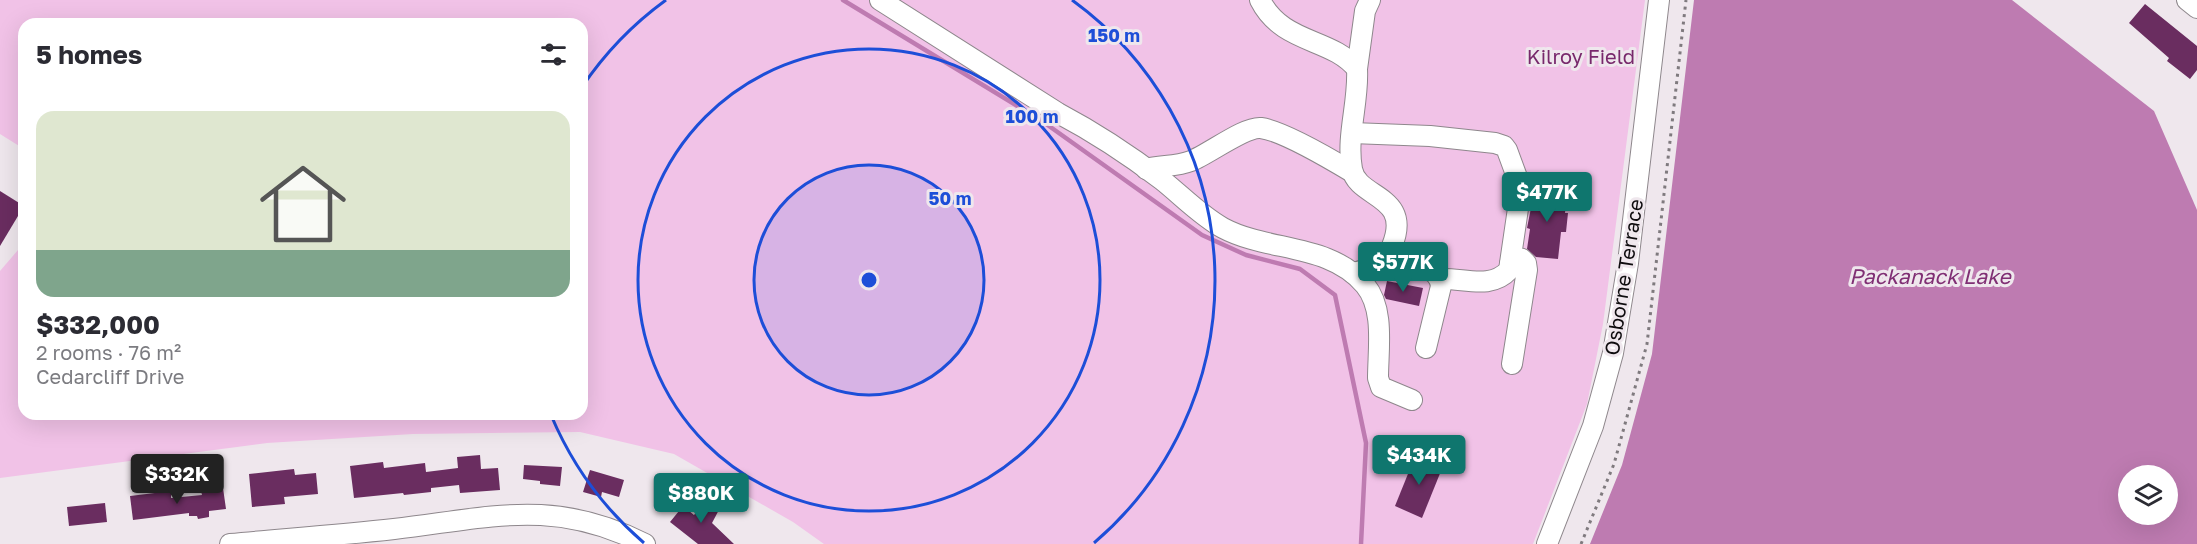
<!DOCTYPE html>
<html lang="en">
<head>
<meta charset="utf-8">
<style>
	:root { --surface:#fff; --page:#f7f7f7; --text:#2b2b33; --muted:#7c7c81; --accent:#0f766e }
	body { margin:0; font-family:"Golos Text",sans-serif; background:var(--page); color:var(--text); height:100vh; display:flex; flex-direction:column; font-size:22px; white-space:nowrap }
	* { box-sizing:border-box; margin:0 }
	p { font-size:20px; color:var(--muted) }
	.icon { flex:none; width:33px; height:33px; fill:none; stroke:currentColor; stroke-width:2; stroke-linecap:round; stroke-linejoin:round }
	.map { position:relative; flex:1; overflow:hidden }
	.panel { position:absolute; left:18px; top:18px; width:570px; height:402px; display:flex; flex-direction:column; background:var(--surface); border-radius:18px; box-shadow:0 6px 24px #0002 }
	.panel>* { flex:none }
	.buttons { position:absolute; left:2118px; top:465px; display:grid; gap:12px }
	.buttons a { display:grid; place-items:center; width:60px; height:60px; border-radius:50%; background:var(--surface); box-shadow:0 6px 24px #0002; font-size:30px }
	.price { position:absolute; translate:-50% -51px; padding:0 14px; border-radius:6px; background:var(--accent); color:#fff; font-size:20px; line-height:39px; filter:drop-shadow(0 2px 3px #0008) }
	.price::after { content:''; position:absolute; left:50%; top:36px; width:18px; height:14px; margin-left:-9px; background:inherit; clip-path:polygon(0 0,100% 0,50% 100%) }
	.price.current { background:#222; color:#fff }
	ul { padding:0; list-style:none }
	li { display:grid; align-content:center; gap:12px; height:318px; padding:0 18px }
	li span { display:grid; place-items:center; height:186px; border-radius:18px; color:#555 }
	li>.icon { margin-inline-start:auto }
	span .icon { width:108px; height:108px; fill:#fffc; stroke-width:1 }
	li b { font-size:26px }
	h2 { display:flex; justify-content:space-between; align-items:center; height:72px; padding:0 18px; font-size:26px }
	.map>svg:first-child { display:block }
	.green { fill:#f1c2e7 }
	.water { fill:#be7bb1; fill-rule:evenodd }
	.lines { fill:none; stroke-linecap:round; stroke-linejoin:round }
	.stream { stroke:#be7bb1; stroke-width:4.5 }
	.building { fill:#6a2d60 }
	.minor-casing { stroke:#8e878c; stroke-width:22 }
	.path { stroke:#7f7a7e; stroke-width:3; stroke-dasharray:3 4.5; stroke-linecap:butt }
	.minor { stroke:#fff; stroke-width:20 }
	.ring { fill:none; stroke:#1d4ed8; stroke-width:3 }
	.labels { text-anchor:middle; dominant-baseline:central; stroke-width:6; stroke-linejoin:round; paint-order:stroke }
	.park-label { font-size:20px; fill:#78286c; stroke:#efe7ed }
	.street-label { font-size:20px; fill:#0e0c0e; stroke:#efe7ed }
	.water-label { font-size:21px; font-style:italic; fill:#802f74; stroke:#efe7ed }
	.centre { fill:#1d4ed8; stroke:#efe7ed; stroke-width:3 }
	.ring-label { font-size:18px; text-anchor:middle; font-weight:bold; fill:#1d4ed8; stroke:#efe7ed; stroke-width:6; stroke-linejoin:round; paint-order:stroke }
</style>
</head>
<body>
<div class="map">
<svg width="2197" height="544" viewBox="0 0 2197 544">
	<rect width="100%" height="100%" fill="#efe7ed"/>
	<path class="green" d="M0,0H1645L1603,324L1587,404L1533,544H824L793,522L674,454L580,432L413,434L267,443L0,478V271L24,243V414H582V24H24V149L0,134Z"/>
	<path class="water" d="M1694,0H2012L2154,111L2197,210V544H1590L1622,465L1652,354ZM2128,476H2168V514H2128Z"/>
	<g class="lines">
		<path class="stream" d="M843,0L1042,121L1202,235L1246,255L1300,269L1335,295L1366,443L1361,544"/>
	</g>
	<g class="building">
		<path d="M2145,4L2197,46V70L2190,79L2167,61L2169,58L2129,23Z"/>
		<path d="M1535,188L1567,192L1565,213H1568L1566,232H1561L1558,259L1536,257L1527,249L1530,229L1527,228Z"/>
		<path d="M0,191L24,206L0,246Z"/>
		<path d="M1387,281L1423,288L1419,306L1386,299L1384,295Z"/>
		<path d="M1416,454L1443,466L1422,518L1395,506Z"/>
		<path d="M480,455L481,469L498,468L500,490L460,493L459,485L431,488V492L404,495L403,493L354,498L350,466L383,462L384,468L425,463L426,472L458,468L457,457Z"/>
		<path d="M524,465L562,467L560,486L540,484V481L523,479Z"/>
		<path d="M294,469L295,475L316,473L318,494L284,497L285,504L252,507L249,474Z"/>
		<path d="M590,470L624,480L619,497L602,492L601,497L583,492Z"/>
		<path d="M223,488L226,509L209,511V517L198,519L197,516H189V513L133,520L130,496L171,491V498L202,495L201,491Z"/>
		<path d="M709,497L721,506L712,523L734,544H698L670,522L683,506L694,515Z"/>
		<path d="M105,503L107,522L69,526L67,507Z"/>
	</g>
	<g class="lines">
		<g class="minor-casing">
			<g id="minor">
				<path d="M880,0L1058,113C1094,132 1129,155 1162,180C1181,195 1201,216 1223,228C1268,252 1330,243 1365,285C1385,309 1378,349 1378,378L1381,387L1412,400"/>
				<path d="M1260,0C1283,45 1331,37 1357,69C1359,102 1346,136 1352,169C1357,199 1413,194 1392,246C1385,264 1370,269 1353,273"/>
				<path d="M2187,0L2197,8"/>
				<path d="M1357,69L1365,11L1370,0"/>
				<path d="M1352,133L1430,136L1495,143L1504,146L1507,150L1521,188L1509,270C1491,290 1464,278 1441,279"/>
				<path d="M1146,169C1161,165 1176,167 1191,161C1209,154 1245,126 1261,128C1283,131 1332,160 1352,172"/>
				<path d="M1386,257C1404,261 1439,264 1441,286L1426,348"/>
				<path d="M1510,264L1522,259L1526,263L1527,270L1512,364"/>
				<path d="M230,544C284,539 340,535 394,529C490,518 553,497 645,544"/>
				<path d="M1547,544L1593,426L1613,353L1628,263L1659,0"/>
			</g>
		</g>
		<path class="path" d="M1581,544L1614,464L1647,344L1686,0"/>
		<use href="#minor" class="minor"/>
	</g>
	<circle cx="869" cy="280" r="115" fill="#1d4ed8" fill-opacity=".12"/>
	<g class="ring">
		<circle cx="869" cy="280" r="115"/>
		<circle cx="869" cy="280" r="231"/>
		<path d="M644 543A346 346 0 0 1 551 415M582 87A346 346 0 0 1 666 0M1072 0A346 346 0 0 1 1094 543"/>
	</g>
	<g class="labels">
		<g class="park-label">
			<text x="1581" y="56">Kilroy Field</text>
		</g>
		<g class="street-label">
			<text transform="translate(1623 277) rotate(-81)">Osborne Terrace</text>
		</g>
		<g class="water-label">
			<text x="1930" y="276">Packanack Lake</text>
		</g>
	</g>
	<circle cx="869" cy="280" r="9" class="centre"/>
	<g class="ring-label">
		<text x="1114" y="42">150 m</text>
		<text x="1032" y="123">100 m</text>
		<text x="950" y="205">50 m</text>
	</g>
</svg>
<div class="buttons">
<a><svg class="icon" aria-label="layers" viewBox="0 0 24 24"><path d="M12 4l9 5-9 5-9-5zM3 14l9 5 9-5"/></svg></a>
</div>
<b class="price" style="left:1547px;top:223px">$477K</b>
<b class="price" style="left:1403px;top:293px">$577K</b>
<b class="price" style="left:1419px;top:486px">$434K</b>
<b class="price current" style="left:177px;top:505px">$332K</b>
<b class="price" style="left:701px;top:524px">$880K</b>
<section class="panel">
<h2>5 homes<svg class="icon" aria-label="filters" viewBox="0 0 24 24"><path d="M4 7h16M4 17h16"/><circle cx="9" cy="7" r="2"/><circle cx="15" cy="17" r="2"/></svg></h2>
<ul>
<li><span style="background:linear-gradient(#dfe7d0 75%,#7fa58c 0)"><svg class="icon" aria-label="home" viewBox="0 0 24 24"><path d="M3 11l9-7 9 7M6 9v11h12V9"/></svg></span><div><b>$332,000</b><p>2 rooms · 76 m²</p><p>Cedarcliff Drive</p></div></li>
</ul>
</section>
</div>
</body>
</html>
